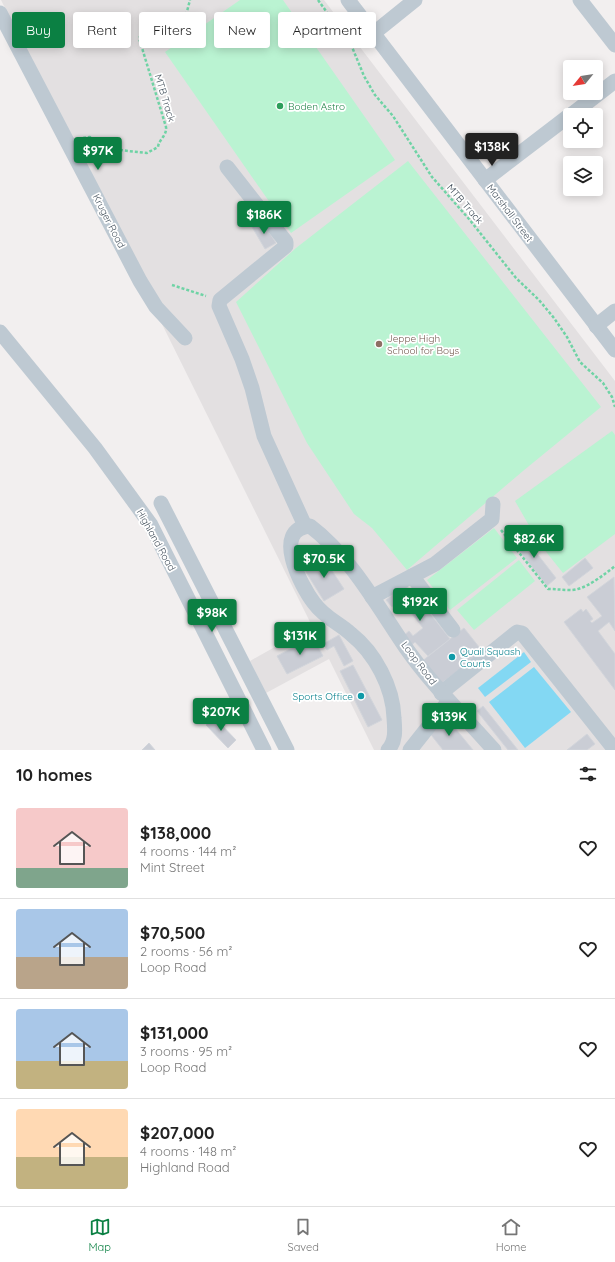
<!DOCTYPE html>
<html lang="en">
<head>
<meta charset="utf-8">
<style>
	:root { --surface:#fff; --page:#f6f6f6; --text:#222; --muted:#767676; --line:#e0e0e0; --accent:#0b8043 }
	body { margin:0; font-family:Quicksand,sans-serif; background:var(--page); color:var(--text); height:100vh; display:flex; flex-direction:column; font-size:15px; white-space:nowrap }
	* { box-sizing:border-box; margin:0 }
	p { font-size:13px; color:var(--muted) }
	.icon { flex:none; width:22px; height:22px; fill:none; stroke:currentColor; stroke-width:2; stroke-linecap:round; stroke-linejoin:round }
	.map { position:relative; height:750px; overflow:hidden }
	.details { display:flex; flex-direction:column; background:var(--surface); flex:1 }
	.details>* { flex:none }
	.top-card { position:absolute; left:12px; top:12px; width:400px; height:36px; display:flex; gap:8px }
	.needle { width:26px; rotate:240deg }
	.fabs { position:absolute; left:563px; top:60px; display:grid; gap:8px }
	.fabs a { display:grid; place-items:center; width:40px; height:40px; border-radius:4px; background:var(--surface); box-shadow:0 2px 10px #0003; font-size:20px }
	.price { position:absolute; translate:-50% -34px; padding:0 9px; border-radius:4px; background:var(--accent); color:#fff; font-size:13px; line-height:26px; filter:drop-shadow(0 1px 2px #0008) }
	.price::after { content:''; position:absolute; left:50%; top:24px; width:12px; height:9px; margin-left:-6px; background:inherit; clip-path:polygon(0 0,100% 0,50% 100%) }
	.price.current { background:#222; color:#fff }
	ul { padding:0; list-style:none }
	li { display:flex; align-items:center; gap:12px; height:100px; padding:0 16px }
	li+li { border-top:1px solid var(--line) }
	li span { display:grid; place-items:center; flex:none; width:112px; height:80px; border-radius:4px; color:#555 }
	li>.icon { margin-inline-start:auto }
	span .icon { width:48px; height:48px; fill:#fffc; stroke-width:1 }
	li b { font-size:17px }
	h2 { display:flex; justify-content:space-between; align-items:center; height:48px; padding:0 16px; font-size:17px }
	.chip { padding:0 14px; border-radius:4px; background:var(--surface); box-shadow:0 2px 10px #0003; font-size:14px; line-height:36px }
	.chip.current { background:var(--accent); color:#fff }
	.menu { display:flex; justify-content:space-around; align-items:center; height:56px; border-top:1px solid var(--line); background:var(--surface); font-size:11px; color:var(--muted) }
	.menu a { display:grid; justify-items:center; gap:2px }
	.menu .current { color:var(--accent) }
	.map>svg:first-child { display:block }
	.education { fill:#e3e0e1 }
	.green { fill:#baf3d2 }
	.water { fill:#83d8f3 }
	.building { fill:#cacdd5; stroke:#d2d5db }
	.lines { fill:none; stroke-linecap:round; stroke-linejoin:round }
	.path { stroke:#6fd3a5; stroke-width:2.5; stroke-dasharray:3 2; stroke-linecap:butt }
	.minor { stroke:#bec9d2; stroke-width:15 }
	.leisure-dot { fill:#2e9e5b; stroke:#fff; stroke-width:1.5 }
	.education-dot { fill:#8d6e63; stroke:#fff; stroke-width:1.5 }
	.culture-dot { fill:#0f9aa8; stroke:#fff; stroke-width:1.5 }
	.labels { text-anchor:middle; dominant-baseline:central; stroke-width:3.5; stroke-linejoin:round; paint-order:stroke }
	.street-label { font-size:10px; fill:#45525e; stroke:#fff }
	.leisure-label { font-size:10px; fill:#27864d; stroke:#fff; text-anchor:start }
	.education-label { font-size:10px; fill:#785e54; stroke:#fff; text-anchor:start }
	.culture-label { font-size:10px; fill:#0d838f; stroke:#fff; text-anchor:start }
</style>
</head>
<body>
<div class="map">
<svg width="615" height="750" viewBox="0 0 615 750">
	<rect width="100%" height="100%" fill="#f2efef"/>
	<path class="education" d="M1,0H324L615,381V750H374L329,659L266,693L250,661L312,626Z"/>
	<g class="green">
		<path d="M240,0H283L395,160L291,233L165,52Z"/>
		<path d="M408,161L601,407L523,471L407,570L372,528L354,514L307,443L236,302L296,248Z"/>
		<path d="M612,431L615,435V534L563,573L539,543L515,501Z"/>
		<path d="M494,528L517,558L450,610L427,580Z"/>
		<path d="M519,560L535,581L474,630L457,610Z"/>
	</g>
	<g class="water">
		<path d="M524,652L531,662L485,697L478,688Z"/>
		<path d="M534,667L571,712L525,748L489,702Z"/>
	</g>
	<g class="building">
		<path d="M262,221L276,243L265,249L252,227Z"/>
		<path d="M521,533L556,578L547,586L511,540Z"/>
		<path d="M323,557L344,589L324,601L304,569Z"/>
		<path d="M585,558L593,568L569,586L562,577Z"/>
		<path d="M614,577L615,631L609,622L598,631L615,654V690L564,622L581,609L583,612L586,609L593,619L590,621L592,623L602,616L587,597Z"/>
		<path d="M405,584L410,590L411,589L450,639L428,656L415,642L409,647L402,637L409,631L413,636L423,628L401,600L392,607L386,600Z"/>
		<path d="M464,628L483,652L439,685L421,662Z"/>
		<path d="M339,635L353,661L344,666L334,646L327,650L323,644Z"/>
		<path d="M313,637L323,656L287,674L277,656Z"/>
		<path d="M353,665L382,720L368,727L340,671Z"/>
		<path d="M483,706L518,750H508L477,711Z"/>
		<path d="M214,717L236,740L228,748L206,725Z"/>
		<path d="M446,717L473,750H443L428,731Z"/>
		<path d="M587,734L595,744L587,750H567Z"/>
		<path d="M149,743L155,750H142Z"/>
	</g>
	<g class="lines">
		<g class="path">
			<path d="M318,0L352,47L364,76L375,95L393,116L432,177L469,219L516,278L539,300L554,318L567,337L580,362L603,383L612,397L615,407"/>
			<path d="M83,138L90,137L113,149L128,151L147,153L158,147C159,139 167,136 166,127L139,38L145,31L152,32L160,39L174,35L180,29L185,19L190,0"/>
			<path d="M172,285L206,296"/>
			<path d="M501,530L548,589C556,589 562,590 570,590C584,591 605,574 615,566"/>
		</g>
		<g class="minor">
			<path d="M348,0L615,350"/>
			<path d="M580,0L615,45"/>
			<path d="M0,13L140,281L156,307L185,338"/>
			<path d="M374,33L415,0"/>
			<path d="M571,115L615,81"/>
			<path d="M227,167L286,242V246L220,300L219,306L242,359L252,388L264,436L305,526"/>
			<path d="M485,180L570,115"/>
			<path d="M596,326L615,311"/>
			<path d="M0,332L95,448L151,525L264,750"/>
			<path d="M161,503L287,750"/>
			<path d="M412,576L453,630"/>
			<path d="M372,597L435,564L492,519L493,504"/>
			<path d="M441,693L517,632L522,633L615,750"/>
			<path d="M388,750C396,741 395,730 394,718C393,687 375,653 351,634C338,622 326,619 314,603C301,586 271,529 310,526C350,556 378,607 406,648C432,685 464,716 494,750"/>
			<path d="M410,750L448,702"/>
		</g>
	</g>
	<circle class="leisure-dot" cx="280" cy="106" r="4"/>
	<circle class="education-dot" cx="379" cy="344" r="4"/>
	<g class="culture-dot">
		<circle cx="452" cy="657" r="4"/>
		<circle cx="361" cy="696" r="4"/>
	</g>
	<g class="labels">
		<g class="street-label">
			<text transform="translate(165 98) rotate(73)">MTB Track</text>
			<text transform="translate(465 204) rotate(49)">MTB Track</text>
			<text transform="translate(510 213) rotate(53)">Marshall Street</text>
			<text transform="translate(109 221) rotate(63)">Kruger Road</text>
			<text transform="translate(156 540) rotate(61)">Highland Road</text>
			<text transform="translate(419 663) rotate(53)">Loop Road</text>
		</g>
		<g class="leisure-label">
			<text x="288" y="106">Boden Astro</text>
		</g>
		<g class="education-label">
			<text x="387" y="338">Jeppe High<tspan x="387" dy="12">School for Boys</tspan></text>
		</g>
		<g class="culture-label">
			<text x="460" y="651">Quail Squash<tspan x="460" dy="12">Courts</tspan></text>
			<text x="353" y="696" text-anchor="end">Sports Office</text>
		</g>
	</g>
</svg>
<div class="fabs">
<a><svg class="needle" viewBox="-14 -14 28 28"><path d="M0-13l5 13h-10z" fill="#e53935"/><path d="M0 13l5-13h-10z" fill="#767676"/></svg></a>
<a><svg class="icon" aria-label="locate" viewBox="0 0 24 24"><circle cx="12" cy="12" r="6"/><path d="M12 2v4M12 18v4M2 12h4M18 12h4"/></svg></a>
<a><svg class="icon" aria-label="layers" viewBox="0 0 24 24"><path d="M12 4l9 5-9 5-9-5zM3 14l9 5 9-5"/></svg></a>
</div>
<b class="price current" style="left:492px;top:167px">$138K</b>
<b class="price" style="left:98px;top:171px">$97K</b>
<b class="price" style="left:264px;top:235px">$186K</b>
<b class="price" style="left:534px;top:559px">$82.6K</b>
<b class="price" style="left:324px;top:579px">$70.5K</b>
<b class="price" style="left:420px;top:622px">$192K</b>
<b class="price" style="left:212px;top:633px">$98K</b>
<b class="price" style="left:300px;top:656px">$131K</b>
<b class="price" style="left:221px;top:732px">$207K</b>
<b class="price" style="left:449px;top:737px">$139K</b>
<div class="top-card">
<a class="chip current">Buy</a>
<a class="chip">Rent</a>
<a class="chip">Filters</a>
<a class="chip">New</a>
<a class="chip">Apartment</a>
</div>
</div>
<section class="details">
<h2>10 homes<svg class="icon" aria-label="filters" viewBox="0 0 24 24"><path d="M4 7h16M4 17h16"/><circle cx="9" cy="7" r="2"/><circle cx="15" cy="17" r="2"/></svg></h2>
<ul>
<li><span style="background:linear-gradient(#f6c9c9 75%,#7fa58c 0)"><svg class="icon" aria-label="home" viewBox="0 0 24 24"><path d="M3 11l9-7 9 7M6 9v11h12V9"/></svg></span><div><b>$138,000</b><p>4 rooms · 144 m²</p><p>Mint Street</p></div><svg class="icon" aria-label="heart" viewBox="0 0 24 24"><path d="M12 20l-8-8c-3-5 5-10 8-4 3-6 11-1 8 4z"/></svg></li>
<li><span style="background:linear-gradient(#a9c7e8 60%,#b9a48a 0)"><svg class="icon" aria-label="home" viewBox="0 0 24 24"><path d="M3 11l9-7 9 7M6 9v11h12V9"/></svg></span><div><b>$70,500</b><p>2 rooms · 56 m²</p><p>Loop Road</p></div><svg class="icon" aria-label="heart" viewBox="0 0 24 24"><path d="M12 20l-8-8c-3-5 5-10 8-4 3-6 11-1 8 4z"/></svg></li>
<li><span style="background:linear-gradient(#a9c7e8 65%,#c2b280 0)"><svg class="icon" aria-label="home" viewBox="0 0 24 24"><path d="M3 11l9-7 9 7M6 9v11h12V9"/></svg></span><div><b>$131,000</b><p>3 rooms · 95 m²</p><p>Loop Road</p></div><svg class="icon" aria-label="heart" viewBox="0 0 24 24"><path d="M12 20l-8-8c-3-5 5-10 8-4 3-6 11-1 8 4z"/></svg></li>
<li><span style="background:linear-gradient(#ffd9b3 60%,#c2b280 0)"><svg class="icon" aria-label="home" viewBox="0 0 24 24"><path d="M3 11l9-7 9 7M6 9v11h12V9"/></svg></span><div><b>$207,000</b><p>4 rooms · 148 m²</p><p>Highland Road</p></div><svg class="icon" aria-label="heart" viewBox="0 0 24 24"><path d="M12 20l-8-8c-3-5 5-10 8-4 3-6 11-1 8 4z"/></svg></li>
</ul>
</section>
<nav class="menu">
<a class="current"><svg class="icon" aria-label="map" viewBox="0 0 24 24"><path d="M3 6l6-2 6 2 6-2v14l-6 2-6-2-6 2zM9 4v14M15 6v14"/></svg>Map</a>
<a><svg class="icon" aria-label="saved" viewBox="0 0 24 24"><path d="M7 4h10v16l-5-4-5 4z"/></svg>Saved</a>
<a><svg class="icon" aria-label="home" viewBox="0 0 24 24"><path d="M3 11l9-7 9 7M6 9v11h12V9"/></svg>Home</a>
</nav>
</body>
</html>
